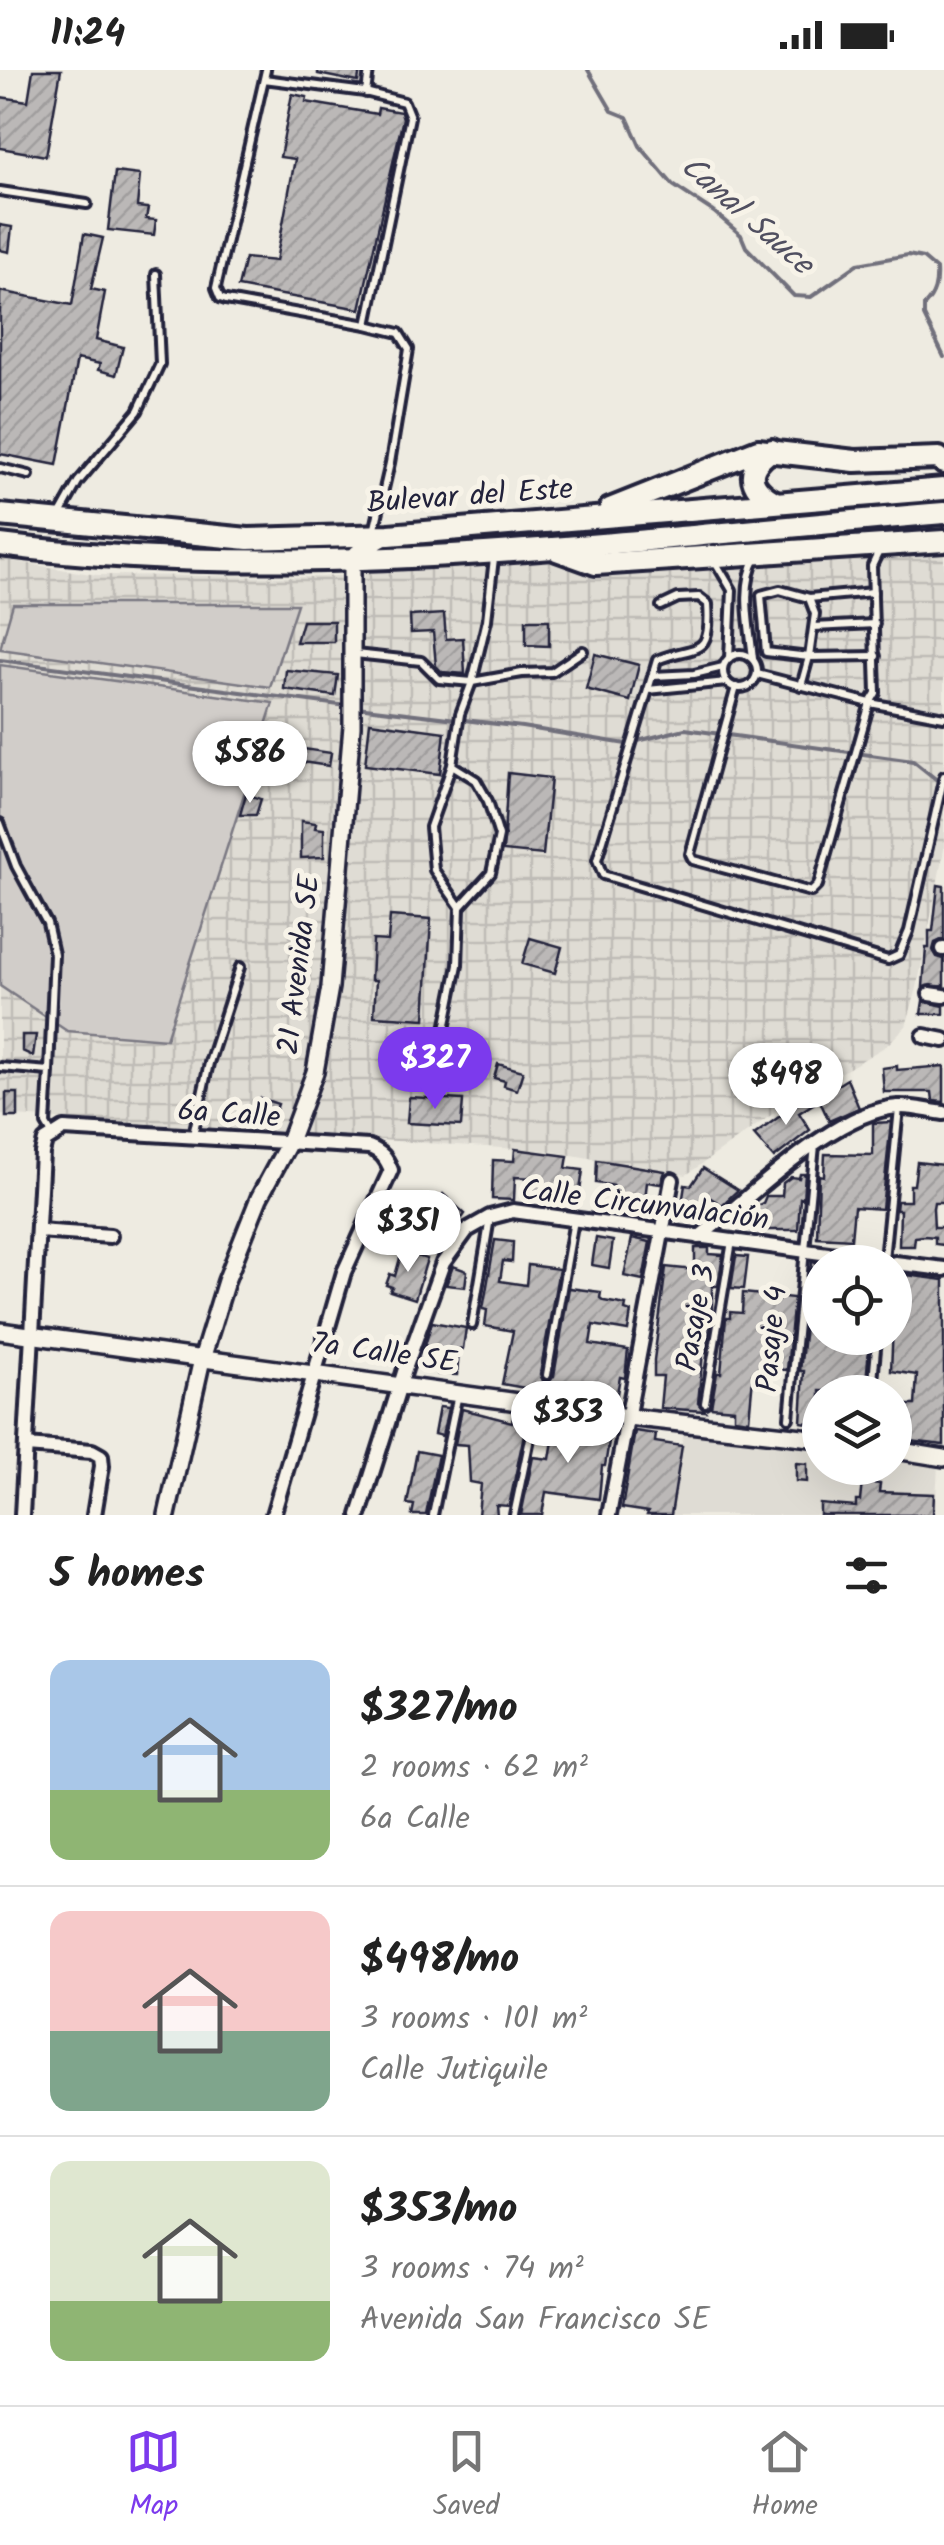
<!DOCTYPE html>
<html lang="en">
<head>
<meta charset="utf-8">
<style>
	:root { --surface:#fff; --page:#f2f2f2; --text:#222; --muted:#767676; --line:#e0e0e0; --accent:#7c3aed }
	body { margin:0; font-family:Kalam,sans-serif; background:var(--page); color:var(--text); height:100vh; display:flex; flex-direction:column; font-size:38px; white-space:nowrap }
	* { box-sizing:border-box; margin:0 }
	p { font-size:32px; color:var(--muted) }
	.icon { flex:none; width:55px; height:55px; fill:none; stroke:currentColor; stroke-width:2; stroke-linecap:round; stroke-linejoin:round }
	.map { position:relative; height:1445px; overflow:hidden }
	.side { display:flex; flex-direction:column; background:var(--surface); flex:1 }
	.side>* { flex:none }
	.buttons { position:absolute; left:802px; top:1175px; display:grid; gap:20px }
	.buttons a { display:grid; place-items:center; width:110px; height:110px; border-radius:50%; background:var(--surface); box-shadow:0 10px 40px #0002; font-size:50px }
	.price { position:absolute; translate:-50% -85px; padding:0 22px; border-radius:35px; background:#fff; color:#222; font-size:32px; line-height:65px; filter:drop-shadow(0 2px 5px #0008) }
	.price::after { content:''; position:absolute; left:50%; top:60px; width:30px; height:22px; margin-left:-15px; background:inherit; clip-path:polygon(0 0,100% 0,50% 100%) }
	.price.current { background:var(--accent); color:#fff }
	ul { padding:0; list-style:none }
	li { display:flex; align-items:center; gap:30px; height:250px; padding:0 50px }
	li+li { border-top:2px solid var(--line) }
	li span { display:grid; place-items:center; flex:none; width:280px; height:200px; border-radius:20px; color:#555 }
	li>.icon { margin-inline-start:auto }
	span .icon { width:120px; height:120px; fill:#fffc; stroke-width:1 }
	li b { font-size:42px }
	h2 { display:flex; justify-content:space-between; align-items:center; height:120px; padding:0 50px; font-size:42px }
	.status { display:flex; justify-content:space-between; align-items:center; height:70px; padding:0 50px; background:var(--surface); direction:ltr }
	.status svg { height:28px; fill:currentColor }
	.tabs { display:flex; justify-content:space-around; align-items:center; height:140px; border-top:2px solid var(--line); background:var(--surface); font-size:28px; color:var(--muted) }
	.tabs a { display:grid; justify-items:center; gap:5px }
	.tabs .current { color:var(--accent) }
	.map>svg:first-child { display:block }
	.built { fill:#dfdcd4 }
	.industrial { fill:url(#industrial-grid) }
	.green { fill:#d1cdc9; stroke:#7a7882; stroke-width:2.5 }
	.lines { fill:none; stroke-linecap:round; stroke-linejoin:round }
	.stream { stroke:#716f7b; stroke-width:4 }
	.building { fill:url(#building-hatch); stroke:#22223b; stroke-width:2.5 }
	.service-casing { stroke:#22223b; stroke-width:14 }
	.minor-casing { stroke:#22223b; stroke-width:20 }
	.tertiary-casing { stroke:#22223b; stroke-width:22 }
	.trunk-casing { stroke:#22223b; stroke-width:28 }
	.service { stroke:#f7f3e8; stroke-width:6 }
	.minor { stroke:#f7f3e8; stroke-width:12 }
	.tertiary { stroke:#f7f3e8; stroke-width:15 }
	.trunk { stroke:#f7f3e8; stroke-width:20 }
	.labels { text-anchor:middle; dominant-baseline:central; stroke-width:10; stroke-linejoin:round; paint-order:stroke }
	.street-label { font-size:30px; fill:#22223b; stroke:#f7f3e8 }
	.water-label { font-size:32px; font-style:italic; fill:#504f60; stroke:#f7f3e8 }
</style>
</head>
<body>
<div class="status"><b>11:24</b><svg viewBox="0 0 49 12"><path d="M0 12V9h3v3zM5 12V6h3v6zM10 12V3h3v9zM15 12V0h3v12zM26 1h20v11H26zM47 4h2v5h-2z"/></svg></div>
<div class="map">
<svg width="944" height="1445" viewBox="0 0 944 1445">
	<defs>
		<pattern id="industrial-grid" width="8" height="8" patternUnits="userSpaceOnUse" patternTransform="scale(2.5)"><rect width="8" height="8" fill="#dfdcd4"/><path d="M0 4h8M4 0v8" fill="none" stroke="#bfbcb7"/></pattern>
		<pattern id="building-hatch" width="6" height="6" patternUnits="userSpaceOnUse" patternTransform="scale(2.5)"><rect width="6" height="6" fill="#bbb8b7"/><path d="M-1 1l2-2M0 6l6-6M5 7l2-2" fill="none" stroke="#a09e9e"/></pattern>
	</defs>
	<rect width="100%" height="100%" fill="#eeebe1"/>
	<filter id="ink" filterUnits="userSpaceOnUse"><feTurbulence type="fractalNoise" baseFrequency=".01" numOctaves="2"/><feDisplacementMap in="SourceGraphic" scale="20" xChannelSelector="R" yChannelSelector="G"/><feConvolveMatrix kernelMatrix="1 2 1 2 8 2 1 2 1" color-interpolation-filters="sRGB"/></filter>
	<g filter="url(#ink)">
		<path class="built" d="M684,1361L820,1377V1398H895V1388L938,1396L935,1445H668Z"/>
		<path class="industrial" d="M944,456V779L917,918L906,956L886,976L777,1041L686,1105L549,1081L0,1045V489L97,505L323,507Z"/>
		<g class="green">
			<path d="M13,534H297L270,617L0,579Z"/>
			<path d="M0,595L273,633L166,969L67,961L0,916Z"/>
		</g>
		<g class="lines">
			<g class="stream">
				<path d="M588,0L612,41L627,47L640,76L673,115L714,142L741,165L746,177L794,226L811,227L858,194L908,185L923,188L936,199C937,214 935,225 924,236V246L944,287"/>
				<path d="M0,590L347,636"/>
				<path d="M357,637L522,657L626,674L685,659L913,691L942,714"/>
			</g>
		</g>
		<g class="building">
			<path d="M33,0H61L46,86L0,78V27L28,31Z"/>
			<path d="M318,0H360L358,12L318,4Z"/>
			<path d="M292,24L307,27L306,32L377,44L378,38L401,42L403,48L360,239L238,217L245,188L276,191L295,89L280,87Z"/>
			<path d="M115,102L140,105L137,137L148,138L146,149L156,150L154,165L108,160Z"/>
			<path d="M0,155L12,157L9,182L0,180Z"/>
			<path d="M84,164L103,168L91,219L105,222L96,270L123,277L116,305L98,300L100,294L77,289L57,395L0,384V221L72,235Z"/>
			<path d="M444,544L446,569L463,568L465,604L442,602L436,596L433,562L411,563L410,546Z"/>
			<path d="M526,550H549V576L526,575Z"/>
			<path d="M302,551H334V572H296Z"/>
			<path d="M595,584L639,595L630,631L586,619Z"/>
			<path d="M286,600L338,605L335,626L284,619Z"/>
			<path d="M370,652L445,662L440,704L365,695Z"/>
			<path d="M297,678L331,683L329,696L295,691Z"/>
			<path d="M508,703L551,708L543,785L503,781Z"/>
			<path d="M246,724L261,729L256,745H240Z"/>
			<path d="M301,751L316,753L315,758L324,759V787L301,788Z"/>
			<path d="M938,815L944,816V869L935,873L933,880L937,887L944,889V916L923,917L926,878H929V861H933Z"/>
			<path d="M390,846L431,849L425,949L374,946L376,910H371L373,870L388,871Z"/>
			<path d="M530,868L562,877L555,903L522,894Z"/>
			<path d="M923,931L944,936V944H921Z"/>
			<path d="M22,965H36L33,986L22,981Z"/>
			<path d="M498,994L523,1001L517,1020L504,1016L505,1011L494,1008Z"/>
			<path d="M897,996V1000L944,996V1032L933,1031L932,1022H884L882,998Z"/>
			<path d="M847,1009L859,1038L829,1051L818,1027Z"/>
			<rect x="6" y="1023" width="12" height="24"/>
			<path d="M812,1023L818,1031L799,1043L810,1060L774,1088L754,1065Z"/>
			<path d="M409,1027L463,1030L461,1056L407,1053Z"/>
			<path d="M260,1028L278,1034L272,1052L255,1046Z"/>
			<path d="M891,1052L882,1139L854,1137L851,1169L817,1167L819,1105L824,1106L825,1084L873,1085V1053Z"/>
			<path d="M515,1079L568,1086L566,1098L583,1100L578,1135L564,1133V1130L532,1126L534,1108L515,1107L514,1130L492,1129L493,1090L514,1091Z"/>
			<path d="M597,1090L665,1101L661,1114L647,1112L643,1147L624,1145L625,1131L613,1130L615,1116L596,1113Z"/>
			<path d="M917,1092L944,1095V1132H934L933,1138L934,1157H944V1175L935,1174V1167L924,1166L915,1167L914,1176H899L900,1140H896L897,1131H910V1115H914Z"/>
			<path d="M703,1098L738,1120L722,1135L706,1125L702,1150L680,1146L685,1115L691,1116Z"/>
			<path d="M800,1104H805L803,1129L800,1128L798,1160H751L752,1138L763,1133L766,1126H782L783,1113L791,1107L799,1108Z"/>
			<path d="M443,1124L465,1144L437,1184L403,1160L408,1153L416,1157Z"/>
			<path d="M596,1168L613,1171L609,1198L592,1195Z"/>
			<path d="M632,1168L650,1172L643,1210L624,1206Z"/>
			<path d="M495,1170L513,1172L512,1192L503,1191L500,1211L526,1215L528,1195L559,1199L540,1304L543,1311H550L554,1306L569,1218L601,1222L600,1228L604,1231L626,1235L625,1240L631,1242L628,1261L593,1255L590,1274L628,1280L625,1308L620,1307L616,1329L566,1317L565,1325L502,1314L513,1261L485,1256L487,1240L483,1239Z"/>
			<path d="M695,1178H709V1184L723,1185L718,1216H712V1247L706,1283H703L698,1333L705,1341L660,1338L663,1306H654V1290L666,1197L695,1200Z"/>
			<path d="M402,1181L427,1189L415,1229L390,1221L392,1217L386,1215L390,1204L395,1206Z"/>
			<path d="M736,1186L748,1187L744,1219L731,1218Z"/>
			<path d="M812,1192L820,1193V1268H870L865,1322L820,1321V1338L816,1337L814,1354L801,1352L804,1301H800Z"/>
			<path d="M453,1196L467,1201L465,1217L446,1215Z"/>
			<path d="M899,1204L944,1210V1375L910,1371L912,1351L898,1350L899,1335H915L917,1305L891,1301L895,1209L898,1210Z"/>
			<path d="M743,1223L794,1228L787,1300L771,1299L770,1308L753,1307L749,1350L734,1348V1339L711,1337L717,1303H721L726,1248H730V1242L742,1243Z"/>
			<path d="M432,1252L466,1258L463,1279H459L457,1305L438,1304L440,1281L424,1279Z"/>
			<path d="M439,1337L448,1338L442,1366L434,1364Z"/>
			<path d="M462,1339L512,1352L513,1347L527,1350L509,1436L496,1435L497,1445H478L481,1414L470,1412L468,1375L455,1374Z"/>
			<path d="M556,1352L611,1359L605,1396H602L599,1429L546,1422L542,1445H521L533,1387L550,1389Z"/>
			<path d="M635,1361L656,1364L655,1372L682,1376L671,1445H647L648,1442L622,1438Z"/>
			<path d="M417,1381L438,1385L426,1445H412L414,1435L407,1434Z"/>
			<path d="M796,1393L807,1394V1412L796,1411Z"/>
			<path d="M862,1412L880,1414L879,1422L934,1424L933,1445H820V1434L856,1437V1431H860Z"/>
		</g>
		<g class="lines">
			<g class="service-casing">
				<g id="service">
					<path d="M264,9L365,22L404,32L410,47L367,255L226,230L220,228L216,218L266,0"/>
					<path d="M366,23L369,0"/>
					<path d="M0,121L87,134"/>
					<path d="M367,255L399,263L409,279L390,393L374,462"/>
					<path d="M0,398L29,405"/>
					<path d="M59,446L78,412L138,341L160,294L156,204"/>
					<path d="M716,493L732,520L729,588"/>
					<path d="M780,520L809,528L815,544L809,587L766,582L761,525Z"/>
					<path d="M809,528L873,522"/>
					<path d="M661,536L678,528L699,527L708,534C712,590 695,574 657,590L597,790L603,805L888,890L899,885L909,861L944,706"/>
					<path d="M814,557L875,554"/>
					<circle cx="740" cy="601" r="17"/>
					<path d="M355,584L421,591L439,609L472,612L522,603L552,602L583,581"/>
					<path d="M753,589C750,557 740,517 756,488"/>
					<path d="M757,604L870,633L944,647"/>
					<path d="M653,606L694,604L723,597"/>
					<path d="M801,616L809,587L876,586"/>
					<path d="M736,617L690,784L693,790L811,822L818,815L870,633L876,623L872,496L880,479"/>
					<path d="M648,620L727,612"/>
					<path d="M452,695L476,710L488,731L499,766L491,803L460,837"/>
					<path d="M0,753L16,796L47,853L54,884L49,1001"/>
					<path d="M441,979L458,895L460,837L434,800L430,757L452,695L460,644L472,612L487,550L494,488"/>
					<path d="M0,997L49,1001L46,1054L52,1064"/>
					<path d="M193,1065L209,993L240,897"/>
					<path d="M884,1190L899,1038"/>
					<path d="M472,1255L490,1148"/>
					<path d="M547,1305L574,1150"/>
					<path d="M872,1322L877,1268"/>
					<path d="M705,1333L732,1171"/>
					<path d="M789,1348L815,1075"/>
					<path d="M433,1445L458,1324"/>
					<path d="M514,1445L537,1335"/>
				</g>
			</g>
			<g class="minor-casing">
				<g id="minor">
					<path d="M943,879H944"/>
					<path d="M930,924L944,926"/>
					<path d="M924,966L944,970"/>
					<path d="M38,1161L110,1166"/>
					<path d="M699,1167C751,1128 833,1041 898,1037C912,1036 929,1041 944,1043"/>
					<path d="M895,1193L944,1199"/>
					<path d="M26,1376L92,1381L101,1386L102,1396L94,1445"/>
					<path d="M22,1445L42,1083L45,1071L64,1059L369,1077C382,1082 386,1088 391,1100L344,1202L273,1445"/>
					<path d="M359,1445L405,1299L443,1193L467,1160L490,1147L513,1141L887,1192"/>
					<path d="M609,1445L672,1110"/>
				</g>
			</g>
			<g class="tertiary-casing">
				<g id="tertiary">
					<path d="M0,1261L628,1347L820,1369"/>
					<path d="M895,1380L944,1388"/>
					<path d="M167,1445L202,1289L226,1211L259,1128L288,1074L315,1002L330,917L352,656V492L357,483L387,466"/>
				</g>
			</g>
			<g class="trunk-casing">
				<g id="trunk">
					<path d="M772,380C746,398 746,416 775,432"/>
					<path d="M610,439L758,380L855,391L939,388L944,393"/>
					<path d="M0,445L248,469L389,465L944,419"/>
					<path d="M0,475C315,515 630,469 944,443"/>
					<path d="M557,480L596,494L944,471"/>
				</g>
			</g>
			<use href="#service" class="service"/>
			<use href="#minor" class="minor"/>
			<use href="#tertiary" class="tertiary"/>
			<use href="#trunk" class="trunk"/>
		</g>
	</g>
	<g class="labels">
		<g class="street-label">
			<text transform="translate(470 427) rotate(-4)">Bulevar del Este</text>
			<text transform="translate(300 895) rotate(-83)">21 Avenida SE</text>
			<text transform="translate(229 1045) rotate(4)">6a Calle</text>
			<text transform="translate(645 1136) rotate(7)">Calle Circunvalación</text>
			<text transform="translate(697 1248) rotate(-80)">Pasaje 3</text>
			<text transform="translate(773 1269) rotate(-85)">Pasaje 4</text>
			<text transform="translate(384 1284) rotate(8)">7a Calle SE</text>
		</g>
		<g class="water-label">
			<text transform="translate(746 146) rotate(41)">Canal Sauce</text>
		</g>
	</g>
</svg>
<div class="buttons">
<a><svg class="icon" aria-label="locate" viewBox="0 0 24 24"><circle cx="12" cy="12" r="6"/><path d="M12 2v4M12 18v4M2 12h4M18 12h4"/></svg></a>
<a><svg class="icon" aria-label="layers" viewBox="0 0 24 24"><path d="M12 4l9 5-9 5-9-5zM3 14l9 5 9-5"/></svg></a>
</div>
<b class="price" style="left:250px;top:736px">$586</b>
<b class="price current" style="left:435px;top:1042px">$327</b>
<b class="price" style="left:786px;top:1058px">$498</b>
<b class="price" style="left:408px;top:1205px">$351</b>
<b class="price" style="left:568px;top:1396px">$353</b>
</div>
<section class="side">
<h2>5 homes<svg class="icon" aria-label="filters" viewBox="0 0 24 24"><path d="M4 7h16M4 17h16"/><circle cx="9" cy="7" r="2"/><circle cx="15" cy="17" r="2"/></svg></h2>
<ul>
<li><span style="background:linear-gradient(#a9c7e8 65%,#8fb573 0)"><svg class="icon" aria-label="home" viewBox="0 0 24 24"><path d="M3 11l9-7 9 7M6 9v11h12V9"/></svg></span><div><b>$327/mo</b><p>2 rooms · 62 m²</p><p>6a Calle</p></div></li>
<li><span style="background:linear-gradient(#f6c9c9 60%,#7fa58c 0)"><svg class="icon" aria-label="home" viewBox="0 0 24 24"><path d="M3 11l9-7 9 7M6 9v11h12V9"/></svg></span><div><b>$498/mo</b><p>3 rooms · 101 m²</p><p>Calle Jutiquile</p></div></li>
<li><span style="background:linear-gradient(#dfe7d0 70%,#8fb573 0)"><svg class="icon" aria-label="home" viewBox="0 0 24 24"><path d="M3 11l9-7 9 7M6 9v11h12V9"/></svg></span><div><b>$353/mo</b><p>3 rooms · 74 m²</p><p>Avenida San Francisco SE</p></div></li>
</ul>
</section>
<nav class="tabs">
<a class="current"><svg class="icon" aria-label="map" viewBox="0 0 24 24"><path d="M3 6l6-2 6 2 6-2v14l-6 2-6-2-6 2zM9 4v14M15 6v14"/></svg>Map</a>
<a><svg class="icon" aria-label="saved" viewBox="0 0 24 24"><path d="M7 4h10v16l-5-4-5 4z"/></svg>Saved</a>
<a><svg class="icon" aria-label="home" viewBox="0 0 24 24"><path d="M3 11l9-7 9 7M6 9v11h12V9"/></svg>Home</a>
</nav>
</body>
</html>
